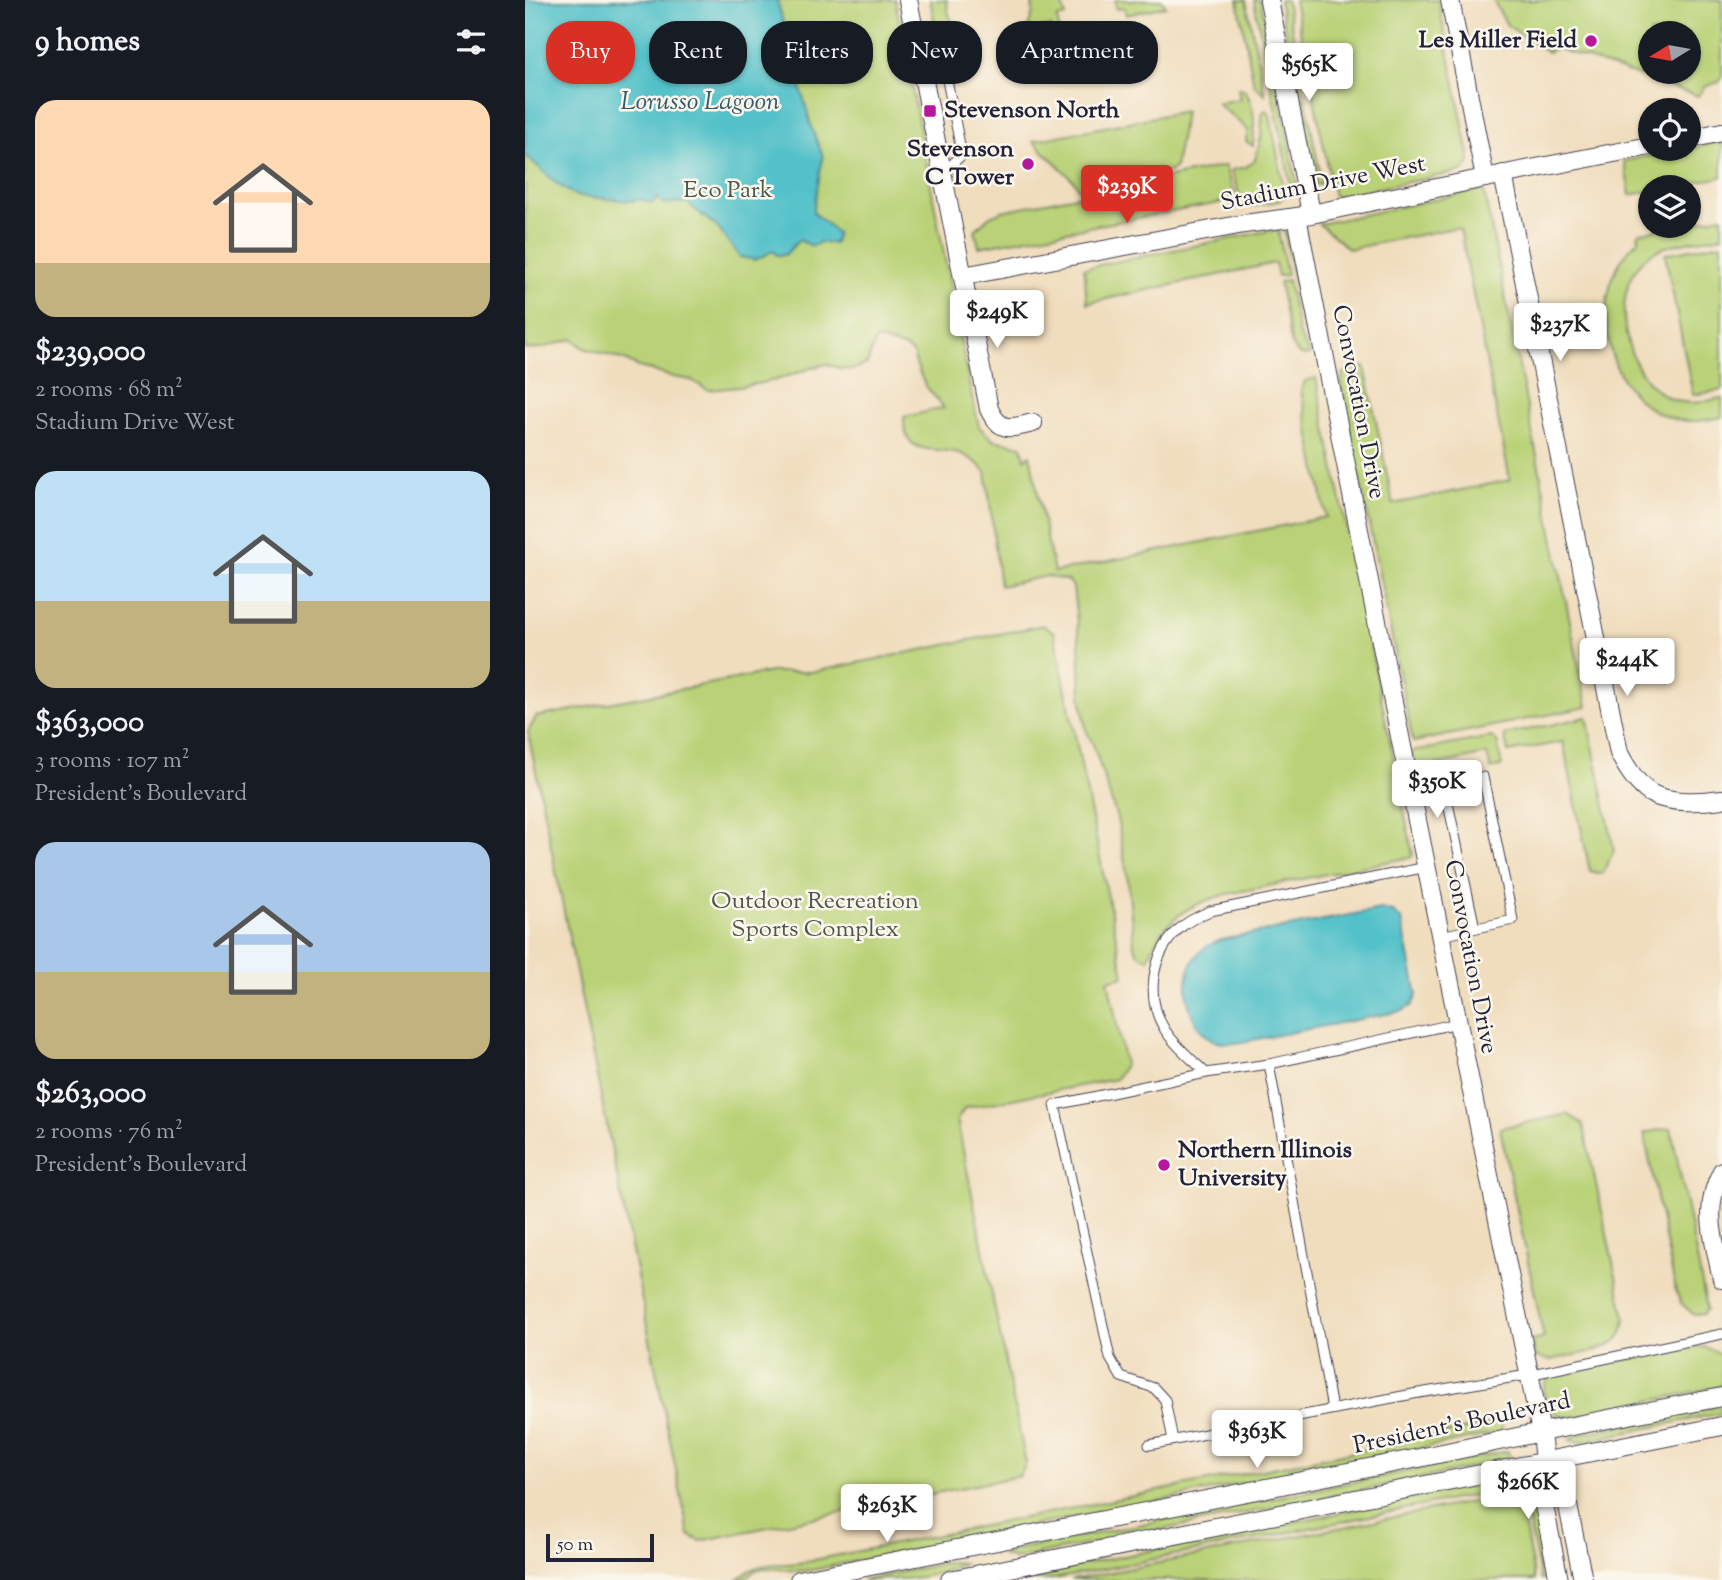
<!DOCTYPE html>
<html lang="en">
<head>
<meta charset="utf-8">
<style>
	:root { --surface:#171b24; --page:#20242c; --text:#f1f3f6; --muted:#9ea1a6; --accent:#d93025 }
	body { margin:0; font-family:"Sorts Mill Goudy",serif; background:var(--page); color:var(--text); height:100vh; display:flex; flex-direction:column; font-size:26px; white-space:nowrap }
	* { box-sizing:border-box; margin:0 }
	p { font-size:23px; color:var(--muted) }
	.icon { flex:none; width:38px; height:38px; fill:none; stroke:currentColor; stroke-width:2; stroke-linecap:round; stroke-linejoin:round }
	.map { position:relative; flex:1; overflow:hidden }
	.panel { display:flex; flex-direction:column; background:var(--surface); width:525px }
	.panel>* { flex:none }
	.top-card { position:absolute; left:21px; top:21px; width:665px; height:63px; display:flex; gap:14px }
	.needle { width:46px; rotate:259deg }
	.fabs { position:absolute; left:1113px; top:21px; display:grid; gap:14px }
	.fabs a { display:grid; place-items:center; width:63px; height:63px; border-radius:50%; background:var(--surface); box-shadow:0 2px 5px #0004; font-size:35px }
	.scale { position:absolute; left:21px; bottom:18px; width:108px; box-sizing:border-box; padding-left:7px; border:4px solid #22223b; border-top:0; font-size:19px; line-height:24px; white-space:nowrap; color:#22223b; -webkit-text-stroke:5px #fbf7ec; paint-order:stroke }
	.price { position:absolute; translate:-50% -60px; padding:0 16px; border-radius:7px; background:#fff; color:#222; font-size:23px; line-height:46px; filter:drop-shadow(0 2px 4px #0008) }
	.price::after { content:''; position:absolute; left:50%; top:42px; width:21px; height:16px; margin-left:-10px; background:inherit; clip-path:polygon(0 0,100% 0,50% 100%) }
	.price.selected { background:var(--accent); color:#fff }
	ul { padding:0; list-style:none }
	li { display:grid; align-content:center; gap:14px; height:371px; padding:0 35px }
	li span { display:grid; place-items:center; height:217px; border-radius:21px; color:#555 }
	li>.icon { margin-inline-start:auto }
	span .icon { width:126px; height:126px; fill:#fffc; stroke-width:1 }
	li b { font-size:30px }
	h2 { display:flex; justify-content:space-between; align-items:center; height:84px; padding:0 35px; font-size:30px }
	.chip { padding:0 24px; border-radius:28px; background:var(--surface); box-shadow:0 2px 5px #0004; font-size:24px; line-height:63px }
	.chip.selected { background:var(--accent); color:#fff }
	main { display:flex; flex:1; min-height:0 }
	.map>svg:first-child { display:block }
	.green { fill:#b9d277; stroke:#6e7a59; stroke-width:2; fill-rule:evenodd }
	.water { fill:#53c1c9; stroke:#3a7282; stroke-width:2 }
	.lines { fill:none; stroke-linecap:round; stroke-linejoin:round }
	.lane-casing { stroke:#413e4e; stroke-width:11 }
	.street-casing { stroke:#413e4e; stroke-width:20 }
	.lane { stroke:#fff; stroke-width:9 }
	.street { stroke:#fff; stroke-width:18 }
	.poi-dot { fill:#b5179e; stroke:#fbf7ec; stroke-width:2.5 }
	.labels { text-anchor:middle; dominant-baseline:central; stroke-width:5; stroke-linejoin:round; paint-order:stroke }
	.poi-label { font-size:24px; font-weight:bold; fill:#22223b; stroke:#fbf7ec; text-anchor:end }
	.street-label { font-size:24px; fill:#22223b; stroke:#fbf7ec }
	.park-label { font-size:24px; fill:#4f574d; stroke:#fbf7ec }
	.water-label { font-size:26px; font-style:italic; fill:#335a6d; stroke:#fbf7ec }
</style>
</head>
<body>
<main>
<section class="panel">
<h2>9 homes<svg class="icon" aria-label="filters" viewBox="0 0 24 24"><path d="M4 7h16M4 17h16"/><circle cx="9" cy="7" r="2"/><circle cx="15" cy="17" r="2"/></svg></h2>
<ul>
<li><span style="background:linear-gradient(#ffd9b3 75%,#c2b280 0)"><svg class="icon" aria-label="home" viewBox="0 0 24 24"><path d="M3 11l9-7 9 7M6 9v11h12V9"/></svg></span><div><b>$239,000</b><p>2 rooms · 68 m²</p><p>Stadium Drive West</p></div></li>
<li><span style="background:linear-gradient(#bfe0f5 60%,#c2b280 0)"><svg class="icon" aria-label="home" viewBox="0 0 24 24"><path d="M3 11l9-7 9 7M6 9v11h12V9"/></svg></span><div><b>$363,000</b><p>3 rooms · 107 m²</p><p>President's Boulevard</p></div></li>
<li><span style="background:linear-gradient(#a9c7e8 60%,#c2b280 0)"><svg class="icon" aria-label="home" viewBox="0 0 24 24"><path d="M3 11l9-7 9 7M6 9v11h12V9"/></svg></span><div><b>$263,000</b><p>2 rooms · 76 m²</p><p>President's Boulevard</p></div></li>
</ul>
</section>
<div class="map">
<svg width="1197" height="1580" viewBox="0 0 1197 1580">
	<rect width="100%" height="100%" fill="#fbf7ec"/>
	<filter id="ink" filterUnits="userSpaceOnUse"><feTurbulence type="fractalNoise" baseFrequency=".0143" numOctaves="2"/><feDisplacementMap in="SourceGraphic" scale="14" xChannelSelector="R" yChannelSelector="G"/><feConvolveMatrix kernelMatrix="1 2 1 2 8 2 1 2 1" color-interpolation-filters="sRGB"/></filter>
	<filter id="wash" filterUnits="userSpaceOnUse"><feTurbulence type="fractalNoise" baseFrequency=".00686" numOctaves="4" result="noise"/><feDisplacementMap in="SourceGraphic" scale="28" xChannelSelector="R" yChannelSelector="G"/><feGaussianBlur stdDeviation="1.57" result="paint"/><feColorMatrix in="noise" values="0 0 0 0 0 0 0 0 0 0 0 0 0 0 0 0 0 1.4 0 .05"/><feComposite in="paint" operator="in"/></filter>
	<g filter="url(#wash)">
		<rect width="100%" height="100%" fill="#f0ddbd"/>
		<g class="green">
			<path d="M0,0H370L444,384L454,427L468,440L497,446L500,459L505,455L529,572L801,517L776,390L780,381L791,378L888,855L886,857L698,895C659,907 638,920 623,959L613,954L609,946L603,881L592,818L568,744L561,730L556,696L554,639L548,587L544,581L522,576L475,586L461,472C453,464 446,457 434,453C408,446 378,458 379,417L419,408L400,385L391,364L389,355L381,348L351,339L342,364L327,370L314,368L302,364L289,367L251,380L215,387L183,390L166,380L148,377L111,366L100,360L59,348L48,339C32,342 16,351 0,349Z"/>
			<path d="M405,0H422C421,20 435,34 446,49L438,51L428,46L423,47L415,40L412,34Z"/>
			<path d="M507,0H535L541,16L532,18L534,30L527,31L526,26L502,31L508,12Z"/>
			<path d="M590,0H637L641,6L601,15L600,8L591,9Z"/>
			<path d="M713,0H721L740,94L729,85Z"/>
			<path d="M729,0H735L773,189L769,190L766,188Z"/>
			<path d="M754,0H761L797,184L791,185Z"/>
			<path d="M769,0H913L945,160L943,166L938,171L809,197Z"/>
			<path d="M968,0H1197V77L1194,82L1179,87L1173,96L1031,48L1023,52L982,25ZM1125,33H1164V72H1125Z"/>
			<path d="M713,88H717C731,102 730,127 728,146L721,141L723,130L692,103L715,99Z"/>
			<path d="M742,110L745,115L760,195L754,201L727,206L715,198L706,170L721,167L730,160L736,138L737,114L739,111Z"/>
			<path d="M660,111L650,167L646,171L554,189L548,180L508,141Z"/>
			<path d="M1197,142V177L1143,187H1125V191L1105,195L1099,161Z"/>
			<path d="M700,166L711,200L454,247L450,230L465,216L477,211Z"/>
			<path d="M951,191H959L1062,707L888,742L817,389C814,368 823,370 840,367L868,504L985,480L935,229L929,228L824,249L794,224Z"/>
			<path d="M1197,216V236C1177,240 1147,242 1129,252C1078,282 1097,381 1149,400C1165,406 1181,401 1197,398V417C1181,420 1165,423 1149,419C1076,400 1058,286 1114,240L1113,233L1151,226H1164V223Z"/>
			<path d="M753,229L762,275L753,276L750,263L562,303L559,268Z"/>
			<path d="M759,231L764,234L768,240L787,339L780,333L778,327Z"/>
			<path d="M1197,243V390L1168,395L1140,254Z"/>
			<path d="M763,280L774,335L785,355L781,356L774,354L767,346L754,282Z"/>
			<path d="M518,625L529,632L599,976L583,980L600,1065L591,1079L440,1108L432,1120L501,1464L494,1476L175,1541L164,1535L3,732L11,717L246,672H288Z"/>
			<path d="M1062,717L1089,850L1077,874L1065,871L1038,742L983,752L979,735Z"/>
			<path d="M966,737L972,741L977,766L966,769L962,754L910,765L912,777L895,780L891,775L886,752Z"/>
			<path d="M1043,1114L1058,1124L1100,1318C1099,1327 1098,1334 1092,1340C1079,1352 1042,1356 1025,1360L1010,1357L1007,1341L1019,1338L975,1128Z"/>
			<path d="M1146,1128L1182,1309L1178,1314L1169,1315L1156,1303L1151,1292L1119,1133Z"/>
			<path d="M1169,1346C1181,1347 1188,1349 1197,1355V1384L1192,1387L1049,1417C1047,1417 1038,1416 1036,1416C1020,1409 1013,1389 1024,1376Z"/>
			<path d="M1189,1407H1197V1413L1054,1442L1045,1440L1051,1435Z"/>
			<path d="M976,1422L978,1432L287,1570L273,1571L240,1568L231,1570L218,1580H213C231,1560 249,1566 274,1563Z"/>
			<path d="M983,1451L985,1459L981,1461L490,1559L478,1556L488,1550Z"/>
			<path d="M981,1479L990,1480L991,1487L524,1580H493L500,1576Z"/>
			<path d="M1004,1492L1010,1503L1025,1580H1016L998,1493Z"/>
			<path d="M993,1493L1010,1580H546Z"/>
			<path d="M426,1562L439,1563C409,1580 371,1580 337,1580Z"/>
		</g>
		<g class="water">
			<path d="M0,0H252L287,129L298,156L288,212L312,233L310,243H294L287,246L274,240L260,255H252L248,251L230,260L215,257L192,227L167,207L163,202L138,204L133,198L127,203L115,199L107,201L51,196L32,184L4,158L0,156Z"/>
			<path d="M855,909L868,912L877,920L892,995L887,1005L877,1011L712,1043C705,1043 696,1044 690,1041C658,1026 651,966 681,947C685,944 692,942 696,940Z"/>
		</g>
	</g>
	<g filter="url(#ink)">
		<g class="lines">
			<g class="lane-casing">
				<g id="lane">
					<path d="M396,63L420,70L437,155L417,173"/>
					<path d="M886,791L919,785"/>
					<path d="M916,936L988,920L958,777L919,785L950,928"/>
					<path d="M681,1073C667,1059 650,1046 640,1030C620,998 626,956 653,930C662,921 673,916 685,911L902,867"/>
					<path d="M807,1409L744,1064L933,1023"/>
					<path d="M648,1440L640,1400L629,1388L596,1377L585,1358L530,1105L681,1073L744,1064"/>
					<path d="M624,1445L888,1394L1003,1375L1197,1334"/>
				</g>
			</g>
			<g class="street-casing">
				<g id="street">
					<path d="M383,0L464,409C475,433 486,428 508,423"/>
					<path d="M744,0L786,213"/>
					<path d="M925,0L960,178"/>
					<path d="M1164,139L1197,132"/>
					<path d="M978,174L1094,753C1101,767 1112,784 1125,793C1144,804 1177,802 1197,799"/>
					<path d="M772,217L867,697L1016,1432L1019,1461L1016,1491L1034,1580"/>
					<path d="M438,276L719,224L772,217L960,178L1125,146"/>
					<path d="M1197,1171C1177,1209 1189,1239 1197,1279"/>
					<path d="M1019,1461L1032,1470L1040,1491L1058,1580"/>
					<path d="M274,1580L894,1458L1016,1432L1197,1397"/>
					<path d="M425,1580L1197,1426"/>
				</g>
			</g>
			<use href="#lane" class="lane"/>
			<use href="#street" class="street"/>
		</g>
	</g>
	<g class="poi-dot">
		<circle cx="1066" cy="41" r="7"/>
		<rect x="398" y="104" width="14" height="14" rx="3.5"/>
		<circle cx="503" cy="164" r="7"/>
		<circle cx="639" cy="1165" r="7"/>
	</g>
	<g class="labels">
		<g class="poi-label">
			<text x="1052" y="41">Les Miller Field</text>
			<text x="419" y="111" text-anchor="start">Stevenson North</text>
			<text x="489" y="150">Stevenson<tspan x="489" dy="28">C Tower</tspan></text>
			<text x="653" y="1151" text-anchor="start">Northern Illinois<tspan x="653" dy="28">University</tspan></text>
		</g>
		<g class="street-label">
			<text transform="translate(798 184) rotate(-11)">Stadium Drive West</text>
			<text transform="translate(833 402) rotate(79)">Convocation Drive</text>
			<text transform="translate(945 957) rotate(79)">Convocation Drive</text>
			<text transform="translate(937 1424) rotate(-12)">President's Boulevard</text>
		</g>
		<g class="park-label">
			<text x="203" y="191">Eco Park</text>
			<text x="290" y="902">Outdoor Recreation<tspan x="290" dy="28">Sports Complex</tspan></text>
		</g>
		<g class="water-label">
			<text x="175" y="102">Lorusso Lagoon</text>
		</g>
	</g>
</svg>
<div class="fabs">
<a><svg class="needle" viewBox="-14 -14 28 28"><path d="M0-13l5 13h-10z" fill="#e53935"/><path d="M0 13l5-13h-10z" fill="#9ea1a6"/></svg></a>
<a><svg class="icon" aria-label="locate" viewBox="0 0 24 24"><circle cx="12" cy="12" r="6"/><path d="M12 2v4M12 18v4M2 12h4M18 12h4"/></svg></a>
<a><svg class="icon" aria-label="layers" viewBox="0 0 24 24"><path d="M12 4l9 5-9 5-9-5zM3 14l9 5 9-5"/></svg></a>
</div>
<div class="scale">50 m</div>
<b class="price" style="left:784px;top:103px">$565K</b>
<b class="price selected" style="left:602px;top:225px">$239K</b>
<b class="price" style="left:472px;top:350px">$249K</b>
<b class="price" style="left:1035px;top:363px">$237K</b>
<b class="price" style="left:1102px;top:698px">$244K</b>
<b class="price" style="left:912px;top:820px">$350K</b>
<b class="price" style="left:732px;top:1470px">$363K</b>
<b class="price" style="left:1003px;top:1521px">$266K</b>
<b class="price" style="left:362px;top:1544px">$263K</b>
<div class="top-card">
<a class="chip selected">Buy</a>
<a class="chip">Rent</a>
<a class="chip">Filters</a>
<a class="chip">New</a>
<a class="chip">Apartment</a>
</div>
</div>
</main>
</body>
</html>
